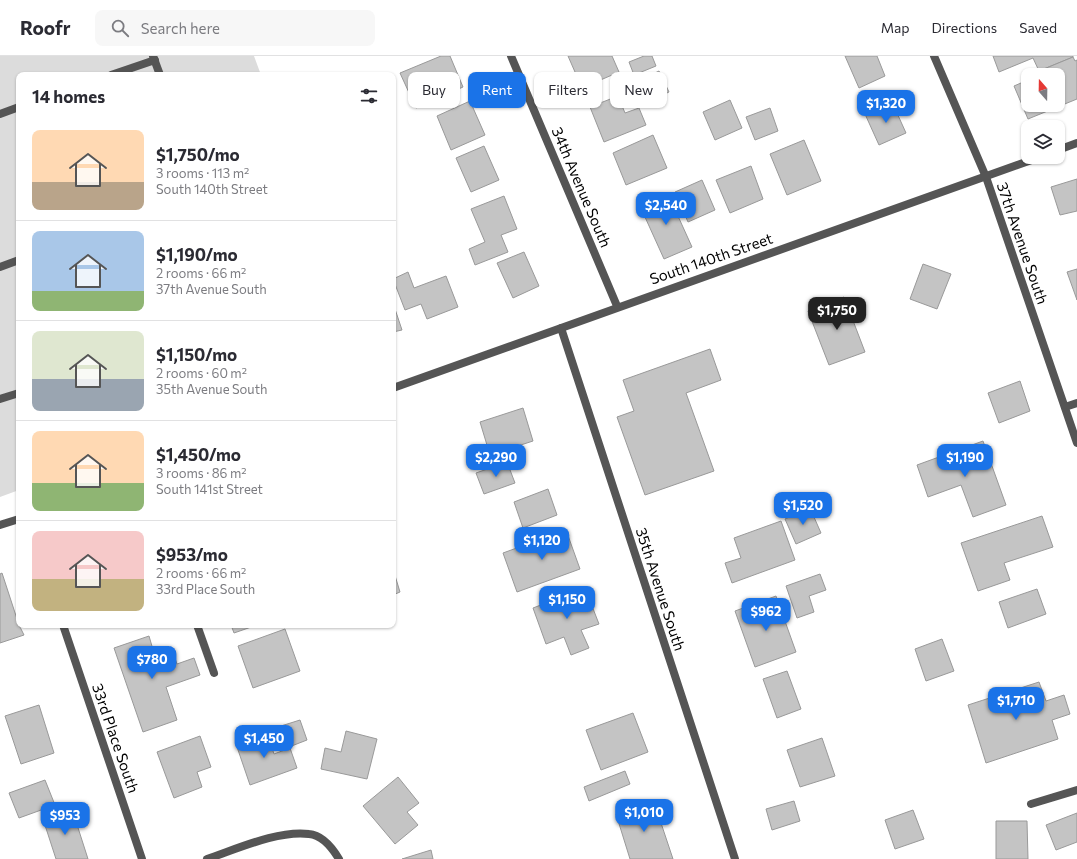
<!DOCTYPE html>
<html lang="en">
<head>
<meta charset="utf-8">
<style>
	:root { --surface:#fff; --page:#f7f7f7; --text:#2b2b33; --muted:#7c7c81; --line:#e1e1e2; --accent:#1a73e8 }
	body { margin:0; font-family:Commissioner,sans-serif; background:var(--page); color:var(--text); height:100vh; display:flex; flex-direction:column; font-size:15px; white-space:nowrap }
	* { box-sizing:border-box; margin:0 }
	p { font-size:13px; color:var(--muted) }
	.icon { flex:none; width:22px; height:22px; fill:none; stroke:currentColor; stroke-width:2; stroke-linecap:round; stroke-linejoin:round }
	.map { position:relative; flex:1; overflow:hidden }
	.sheet { position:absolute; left:16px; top:16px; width:380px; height:556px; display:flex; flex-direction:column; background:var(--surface); border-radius:8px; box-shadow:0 1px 3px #0004 }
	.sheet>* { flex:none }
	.banner { position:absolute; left:408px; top:16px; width:380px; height:36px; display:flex; gap:8px }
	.needle { width:26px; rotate:340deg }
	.fabs { position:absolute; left:1021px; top:12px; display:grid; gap:8px }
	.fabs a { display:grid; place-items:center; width:44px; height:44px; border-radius:8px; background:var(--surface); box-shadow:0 1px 3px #0004; font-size:20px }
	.price { position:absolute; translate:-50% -34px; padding:0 9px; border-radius:8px; background:var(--accent); color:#fff; font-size:13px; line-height:26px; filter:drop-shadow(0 1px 2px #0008) }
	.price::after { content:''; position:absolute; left:50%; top:24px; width:12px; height:9px; margin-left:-6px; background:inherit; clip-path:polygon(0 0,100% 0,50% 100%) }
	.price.on { background:#222; color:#fff }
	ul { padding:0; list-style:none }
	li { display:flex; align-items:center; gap:12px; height:100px; padding:0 16px }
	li+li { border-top:1px solid var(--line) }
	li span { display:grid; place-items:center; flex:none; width:112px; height:80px; border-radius:8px; color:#555 }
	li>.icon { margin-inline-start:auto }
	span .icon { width:48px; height:48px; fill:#fffc; stroke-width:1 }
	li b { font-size:17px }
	h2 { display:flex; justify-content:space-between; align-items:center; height:48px; padding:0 16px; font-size:17px }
	.pill { padding:0 14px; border-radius:8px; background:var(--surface); box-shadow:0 1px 3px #0004; font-size:14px; line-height:36px }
	.pill.on { background:var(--accent); color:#fff }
	header { display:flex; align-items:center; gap:24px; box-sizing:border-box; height:56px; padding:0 20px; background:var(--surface); border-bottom:1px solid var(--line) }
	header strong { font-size:19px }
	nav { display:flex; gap:22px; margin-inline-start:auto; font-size:14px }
	.search { width:280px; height:36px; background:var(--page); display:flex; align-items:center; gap:10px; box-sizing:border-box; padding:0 14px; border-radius:8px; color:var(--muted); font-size:15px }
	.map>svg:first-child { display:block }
	.green { fill:#dcdcdc }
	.building { fill:#c4c4c4; stroke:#999 }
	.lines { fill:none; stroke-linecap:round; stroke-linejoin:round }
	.service { stroke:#555; stroke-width:8 }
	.minor { stroke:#555; stroke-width:8 }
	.labels { text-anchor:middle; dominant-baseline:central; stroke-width:4; stroke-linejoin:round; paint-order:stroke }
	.street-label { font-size:15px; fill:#000; stroke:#fff }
</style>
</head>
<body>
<header>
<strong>Roofr</strong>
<div class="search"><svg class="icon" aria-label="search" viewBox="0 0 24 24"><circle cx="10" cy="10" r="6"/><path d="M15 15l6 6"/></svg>Search here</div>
<nav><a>Map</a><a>Directions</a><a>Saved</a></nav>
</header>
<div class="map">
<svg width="1077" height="803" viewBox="0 0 1077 803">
	<rect width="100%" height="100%" fill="#fff"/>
	<path class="green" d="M0,0H254L261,19H19V434L0,441Z"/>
	<g class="building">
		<path d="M441,0H450L463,31L416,52L400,17Z"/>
		<path d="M568,0H612L619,16L582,32Z"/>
		<path d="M644,0H652L656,10L634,19L629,6Z"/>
		<path d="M845,0H877L885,20L859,32Z"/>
		<path d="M993,0H1073V1L1039,15L1033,2L999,16Z"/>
		<path d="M1073,1L1075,5L1077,4V43L1028,63L1014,30L1028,24V49H1058V19H1040L1039,15Z"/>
		<path d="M659,15L669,36L641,49L631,29Z"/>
		<path d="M618,40L625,57L639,52L646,69L604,86L590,51Z"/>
		<path d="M730,44L742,72L715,84L703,56Z"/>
		<path d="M470,45L485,79L451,94L437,60Z"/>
		<path d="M892,46L906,77L879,89L865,58Z"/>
		<path d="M770,52L778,75L755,84L746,61Z"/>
		<path d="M653,79L667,112L626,129L613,97Z"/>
		<path d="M804,84L821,125L787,139L770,98Z"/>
		<path d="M484,90L499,124L471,136L456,102Z"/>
		<path d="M751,110L763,143L730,157L716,124Z"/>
		<path d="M1077,123V155L1060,159L1051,131Z"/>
		<path d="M702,124L715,154L688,166L675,136Z"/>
		<path d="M668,138L692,191L664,203L640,150Z"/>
		<path d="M504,140L517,173L501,179L508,196L475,209L469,193L485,186L471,153Z"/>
		<path d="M524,196L539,230L513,242L497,207Z"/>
		<path d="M923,208L951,218L937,253L910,243Z"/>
		<path d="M1077,213V244L1067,216Z"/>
		<path d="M408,216L414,232L446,220L458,251L427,263L421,248L405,254L393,223Z"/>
		<path d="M844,241L865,296L829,309L808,255Z"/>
		<path d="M393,247L402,274L393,276Z"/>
		<path d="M710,293L721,324L686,337L714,415L645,439L617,361L634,355L623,324Z"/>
		<path d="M1020,325L1030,355L999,367L988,337Z"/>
		<path d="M523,352L533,385L490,399L480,366Z"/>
		<path d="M983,385L1006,449L973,461L961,429L928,441L917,409Z"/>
		<path d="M507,406L515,427L484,438L476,417Z"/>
		<path d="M548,433L557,459L523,472L514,446Z"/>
		<path d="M810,452L821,477L796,488L785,463Z"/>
		<path d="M1042,460L1053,491L1004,507L1010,524L978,535L961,487Z"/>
		<path d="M781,465L795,504L732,527L725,507L741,502L734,482Z"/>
		<path d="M566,474L580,513L517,536L503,497Z"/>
		<path d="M393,513L400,536L393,539Z"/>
		<path d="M2,517L19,569L24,579L0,587V518Z"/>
		<path d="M820,518L826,534L809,540L814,556L797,562L786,530Z"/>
		<path d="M585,532L599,568L581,574L589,592L571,599L564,581L546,588L533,552Z"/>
		<path d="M1037,533L1046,558L1008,572L999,546Z"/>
		<path d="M776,540L796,596L755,611L735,555Z"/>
		<path d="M231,569H257L234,577Z"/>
		<path d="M285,573L300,615L253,632L238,590Z"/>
		<path d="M149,580L154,597L171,591L177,608L194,602L200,619L166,631L177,664L143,676L114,592Z"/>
		<path d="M942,583L954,615L926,625L915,593Z"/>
		<path d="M787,615L801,653L777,662L763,623Z"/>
		<path d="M1039,626L1046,645L1064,639L1070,658L1052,664L1058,683L986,707L968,649Z"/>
		<path d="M39,649L54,697L21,708L5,660Z"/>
		<path d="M633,657L648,696L601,714L586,674Z"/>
		<path d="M300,664L307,684L289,691L281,670Z"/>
		<path d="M346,675L377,683L367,723L321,713L325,692L341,696Z"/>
		<path d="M267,677L274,698L290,692L297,712L250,729L236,688Z"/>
		<path d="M200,680L211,711L197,716L202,731L174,742L157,696Z"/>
		<path d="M822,682L835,720L800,731L787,694Z"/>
		<path d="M625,715L630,728L589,745L584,731Z"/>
		<path d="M398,721L419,747L407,756L418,769L395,788L363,750Z"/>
		<path d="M45,724L55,749L19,762L9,737Z"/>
		<path d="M794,745L800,765L772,774L766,753Z"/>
		<path d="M654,746L673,803H630L616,758Z"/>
		<path d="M72,753L88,803H56L43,763Z"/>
		<path d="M913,754L924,783L895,793L885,764Z"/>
		<path d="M1077,757V786L1056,794L1046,769Z"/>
		<path d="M996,765H1027L1028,803H996Z"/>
		<path d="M431,794L433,803H402Z"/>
	</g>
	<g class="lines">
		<g class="service">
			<path d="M153,0L160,19"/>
			<path d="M111,19L155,4"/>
			<path d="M0,58L19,51"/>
			<path d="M0,211L19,204"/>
			<path d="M0,343L19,337"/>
			<path d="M197,569L214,617"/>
			<path d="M1031,748L1077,734"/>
		</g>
		<g class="minor">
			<path d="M511,0L617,250"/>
			<path d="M934,0L986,121L1077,387"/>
			<path d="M1058,94L1077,87"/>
			<path d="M561,272L735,803"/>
			<path d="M393,332L1040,101"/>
			<path d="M1065,351L1077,347"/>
			<path d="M0,469L19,463"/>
			<path d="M63,569L142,803"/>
			<path d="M207,803C237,793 278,774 309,778C322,779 333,793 339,803"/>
		</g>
	</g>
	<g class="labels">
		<g class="street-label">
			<text transform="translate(582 131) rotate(67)">34th Avenue South</text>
			<text transform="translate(1023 187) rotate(71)">37th Avenue South</text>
			<text transform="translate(711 202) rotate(-19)">South 140th Street</text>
			<text transform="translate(661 533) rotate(72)">35th Avenue South</text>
			<text transform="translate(116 682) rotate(71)">33rd Place South</text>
		</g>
	</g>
</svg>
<div class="fabs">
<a><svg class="needle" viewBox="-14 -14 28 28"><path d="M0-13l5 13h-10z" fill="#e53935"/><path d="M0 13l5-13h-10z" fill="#7c7c81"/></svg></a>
<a><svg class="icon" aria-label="layers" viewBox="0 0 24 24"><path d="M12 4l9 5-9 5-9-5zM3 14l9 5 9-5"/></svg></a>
</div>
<b class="price" style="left:886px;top:68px">$1,320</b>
<b class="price" style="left:666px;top:170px">$2,540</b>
<b class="price on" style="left:837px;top:275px">$1,750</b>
<b class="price" style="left:496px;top:422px">$2,290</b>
<b class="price" style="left:965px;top:422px">$1,190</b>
<b class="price" style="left:803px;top:470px">$1,520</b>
<b class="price" style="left:542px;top:505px">$1,120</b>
<b class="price" style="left:567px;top:564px">$1,150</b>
<b class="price" style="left:766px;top:576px">$962</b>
<b class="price" style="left:152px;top:624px">$780</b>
<b class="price" style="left:1016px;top:665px">$1,710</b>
<b class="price" style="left:264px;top:703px">$1,450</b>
<b class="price" style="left:644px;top:777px">$1,010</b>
<b class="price" style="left:65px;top:780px">$953</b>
<div class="banner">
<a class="pill">Buy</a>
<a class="pill on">Rent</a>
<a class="pill">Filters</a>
<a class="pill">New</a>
</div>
<section class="sheet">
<h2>14 homes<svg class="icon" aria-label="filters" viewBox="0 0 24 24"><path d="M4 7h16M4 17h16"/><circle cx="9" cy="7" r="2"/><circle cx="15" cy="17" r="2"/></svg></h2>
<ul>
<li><span style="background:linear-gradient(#ffd9b3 65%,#b9a48a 0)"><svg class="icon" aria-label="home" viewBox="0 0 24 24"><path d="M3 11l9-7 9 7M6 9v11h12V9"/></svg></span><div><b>$1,750/mo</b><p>3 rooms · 113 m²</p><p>South 140th Street</p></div></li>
<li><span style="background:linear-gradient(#a9c7e8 75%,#8fb573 0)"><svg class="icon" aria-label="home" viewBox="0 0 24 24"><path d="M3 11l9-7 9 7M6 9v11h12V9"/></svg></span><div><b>$1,190/mo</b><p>2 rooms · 66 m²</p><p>37th Avenue South</p></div></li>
<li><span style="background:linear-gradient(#dfe7d0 60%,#9aa5b1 0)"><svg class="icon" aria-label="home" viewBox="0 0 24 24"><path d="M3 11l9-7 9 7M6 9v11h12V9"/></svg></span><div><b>$1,150/mo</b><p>2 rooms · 60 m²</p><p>35th Avenue South</p></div></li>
<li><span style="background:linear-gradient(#ffd9b3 65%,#8fb573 0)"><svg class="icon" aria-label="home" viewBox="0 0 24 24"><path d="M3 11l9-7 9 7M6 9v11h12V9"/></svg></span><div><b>$1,450/mo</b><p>3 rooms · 86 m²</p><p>South 141st Street</p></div></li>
<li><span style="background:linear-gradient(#f6c9c9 60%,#c2b280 0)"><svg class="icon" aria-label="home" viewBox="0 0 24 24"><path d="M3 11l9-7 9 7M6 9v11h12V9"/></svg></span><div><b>$953/mo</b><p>2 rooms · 66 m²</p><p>33rd Place South</p></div></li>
</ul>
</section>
</div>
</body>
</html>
